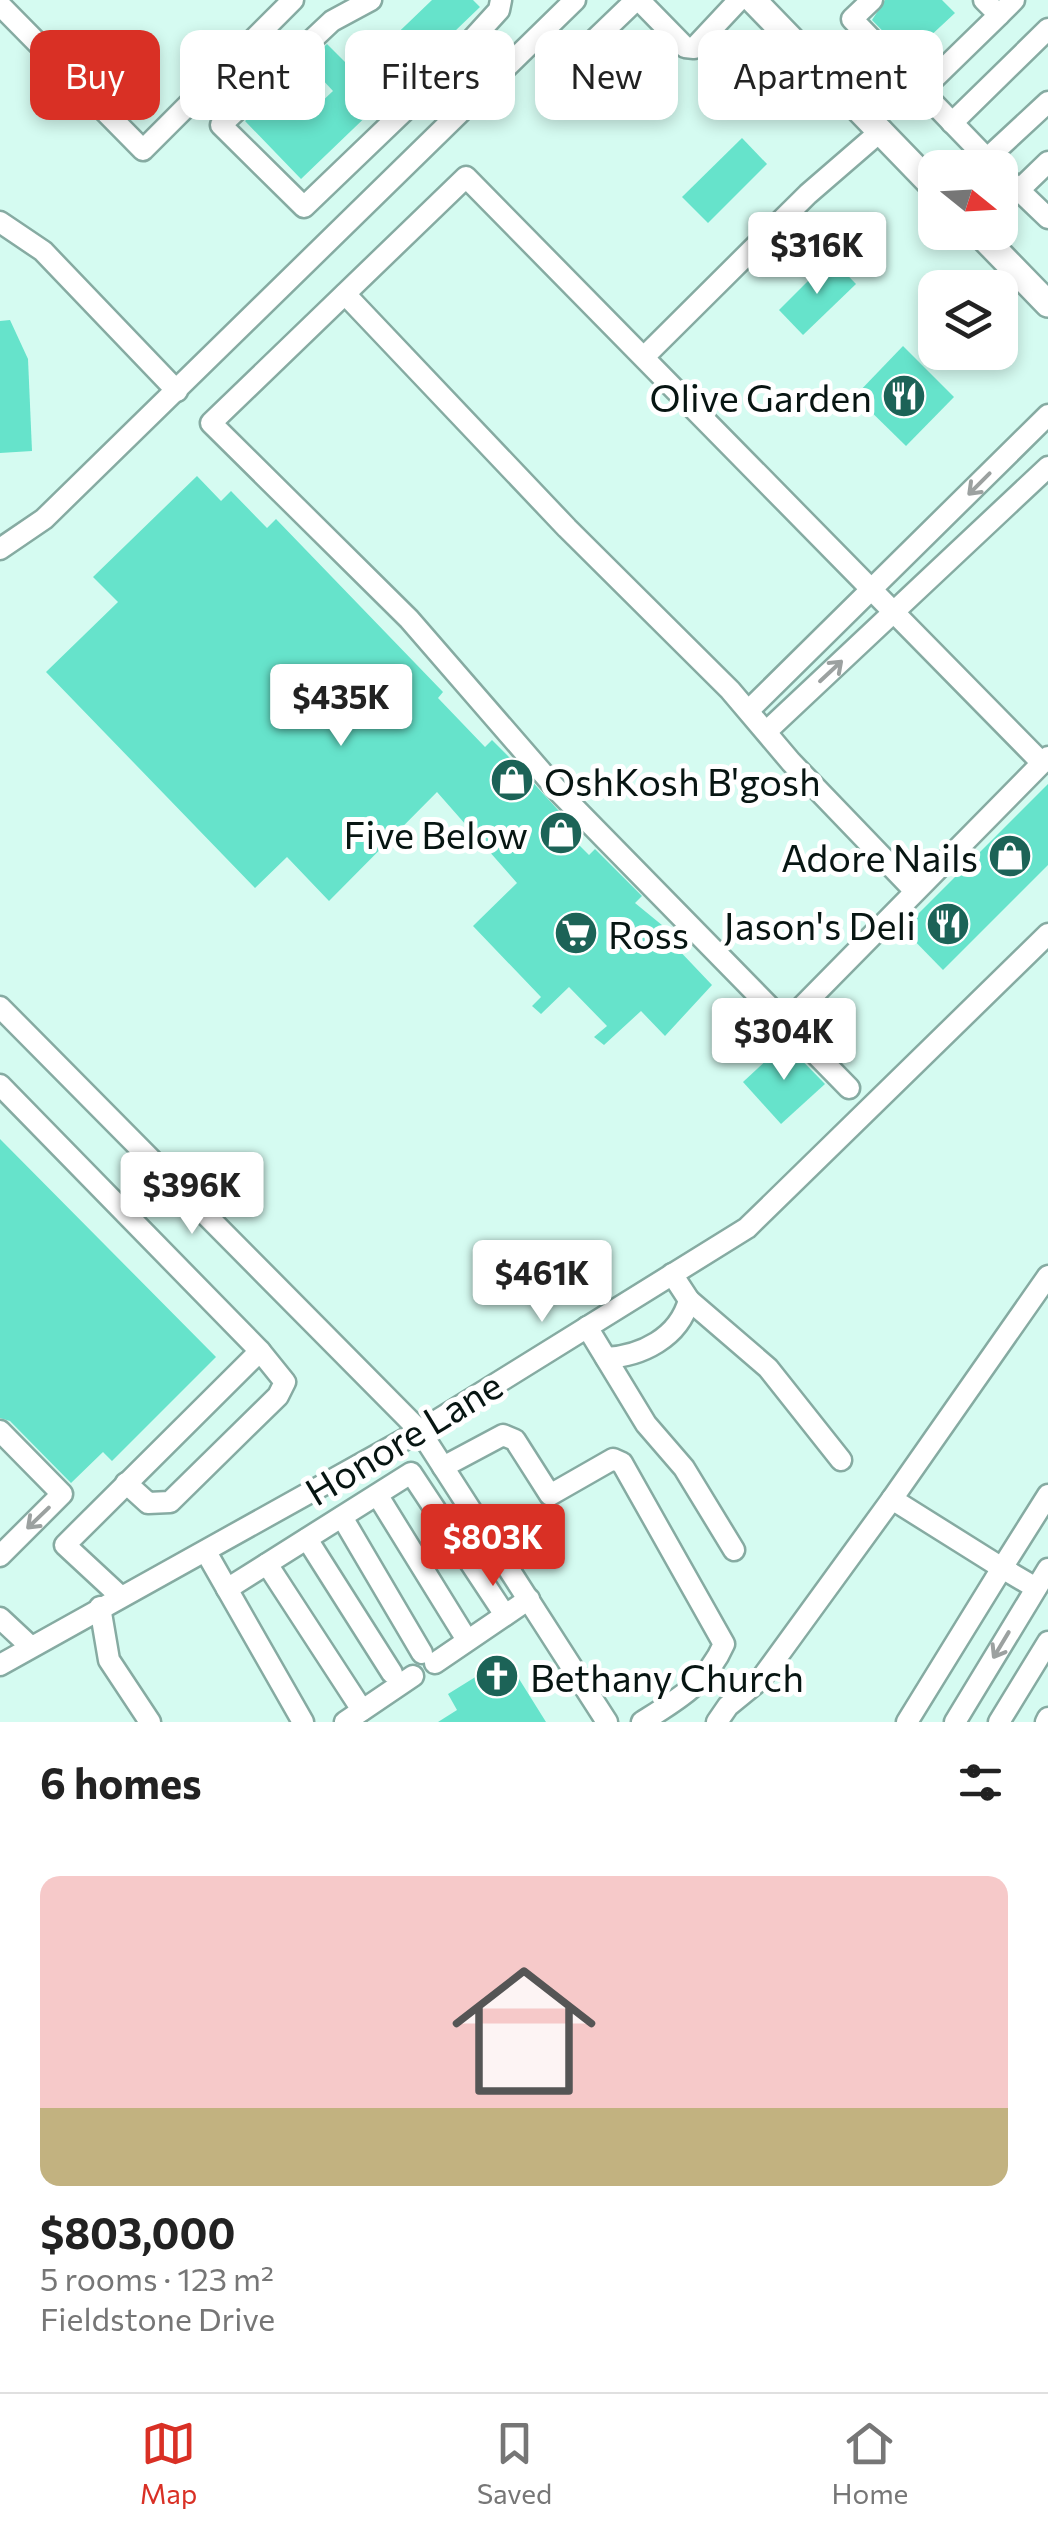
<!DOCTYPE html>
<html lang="en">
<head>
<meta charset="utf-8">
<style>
	:root { --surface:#fff; --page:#f6f6f6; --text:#222; --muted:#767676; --line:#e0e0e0; --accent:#d93025 }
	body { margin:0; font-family:Commissioner,sans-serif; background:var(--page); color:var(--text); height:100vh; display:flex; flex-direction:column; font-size:38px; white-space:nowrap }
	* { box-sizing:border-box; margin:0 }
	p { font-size:32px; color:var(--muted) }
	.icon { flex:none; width:55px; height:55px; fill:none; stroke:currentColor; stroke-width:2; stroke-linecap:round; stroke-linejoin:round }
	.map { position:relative; height:1722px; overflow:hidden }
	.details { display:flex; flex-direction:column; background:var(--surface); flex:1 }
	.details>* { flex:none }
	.guide { position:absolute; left:30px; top:30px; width:990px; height:90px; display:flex; gap:20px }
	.needle { width:65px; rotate:108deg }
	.controls { position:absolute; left:918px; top:150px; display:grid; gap:20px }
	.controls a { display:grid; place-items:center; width:100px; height:100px; border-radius:20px; background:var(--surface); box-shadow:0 5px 15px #0003; font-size:50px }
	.price { position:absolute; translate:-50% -85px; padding:0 22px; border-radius:10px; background:#fff; color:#222; font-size:32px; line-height:65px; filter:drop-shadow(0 2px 5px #0008) }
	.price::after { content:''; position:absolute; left:50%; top:60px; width:30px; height:22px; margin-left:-15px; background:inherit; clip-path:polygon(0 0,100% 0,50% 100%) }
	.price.on { background:var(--accent); color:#fff }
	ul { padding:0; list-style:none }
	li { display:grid; align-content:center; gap:20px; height:530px; padding:0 40px }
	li+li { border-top:2px solid var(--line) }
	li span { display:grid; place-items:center; height:310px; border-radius:20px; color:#555 }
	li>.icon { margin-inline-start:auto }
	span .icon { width:180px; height:180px; fill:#fffc; stroke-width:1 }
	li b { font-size:42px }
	h2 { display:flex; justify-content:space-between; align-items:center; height:120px; padding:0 40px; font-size:42px }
	.chip { padding:0 35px; border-radius:20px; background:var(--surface); box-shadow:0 5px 15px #0003; font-size:35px; line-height:90px }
	.chip.on { background:var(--accent); color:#fff }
	.menu { display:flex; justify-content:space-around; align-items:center; height:140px; border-top:2px solid var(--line); background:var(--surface); font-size:28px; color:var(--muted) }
	.menu a { display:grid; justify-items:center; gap:5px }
	.menu .on { color:var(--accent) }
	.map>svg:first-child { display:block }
	.building { fill:#66e3cb }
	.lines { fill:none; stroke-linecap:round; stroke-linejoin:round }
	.minor-casing { stroke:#86aba2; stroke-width:25 }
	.major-casing { stroke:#86aba2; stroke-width:30 }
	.minor { stroke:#fff; stroke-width:20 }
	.major { stroke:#fff; stroke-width:25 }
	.oneway { stroke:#9ca1a0 }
	.labels { text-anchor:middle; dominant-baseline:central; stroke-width:10; stroke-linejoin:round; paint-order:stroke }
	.poi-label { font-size:38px; fill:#071512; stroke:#fff; text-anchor:end }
	.street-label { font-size:38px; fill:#071512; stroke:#fff }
</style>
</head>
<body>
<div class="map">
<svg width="1048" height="1722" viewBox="0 0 1048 1722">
	<rect width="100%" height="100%" fill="#d5fbf1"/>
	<g class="building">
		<path d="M432,0H473L480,7L301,179L245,121L277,91L303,119L333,91L307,63L327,44L356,73Z"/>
		<path d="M885,0H942L955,13L912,53L906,47L901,50L872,20Z"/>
		<path d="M742,138L767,164L708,223L682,197Z"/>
		<path d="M831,258L856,284L803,335L779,310Z"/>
		<path d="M10,320L28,359L32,451L0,453V321Z"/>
		<path d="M903,346L954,397L906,446L855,396Z"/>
		<path d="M197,476L221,501L231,491L267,528L276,519L443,692L438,698L485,747L492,740L517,765L569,822L563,829L589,855L595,849L642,896L635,903L679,939L674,945L712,985L665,1036L641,1011L604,1045L594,1037L607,1026L569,987L541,1014L532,1006L541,997L473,926L517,883L437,792L329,901L287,857L255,888L46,672L118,602L93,577Z"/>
		<path d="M1048,784V865L943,970L903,929Z"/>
		<path d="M785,1043L825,1084L781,1124L743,1082Z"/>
		<path d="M0,1139L216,1357L112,1461L103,1452L71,1483L10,1421L0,1418Z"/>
		<path d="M506,1658L546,1722H438L457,1710L448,1694Z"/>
	</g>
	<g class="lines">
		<g class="minor-casing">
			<g id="minor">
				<path d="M371,0L332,21L221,125L304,207L427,89L499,10L501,0"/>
				<path d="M639,0L685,47L694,48L739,0"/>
				<path d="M872,0L852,19L996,168"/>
				<path d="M0,5L143,150L293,0"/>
				<path d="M999,15L1014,0"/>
				<path d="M585,49L636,0"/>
				<path d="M921,91L999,15L984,0"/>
				<path d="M952,123L1048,29"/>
				<path d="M979,166L1048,102"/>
				<path d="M1000,172L1048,218"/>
				<path d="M1019,190L1048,162"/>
				<path d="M0,222L43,251L177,391"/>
				<path d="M345,294L567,528L730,690L791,762L914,890"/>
				<path d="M645,356L808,194L882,130"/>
				<path d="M0,549L44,519L575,0"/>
				<path d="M749,710L1048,415"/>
				<path d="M768,730L1048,467"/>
				<path d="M0,1007L420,1431L607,1722"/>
				<path d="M786,1023L1048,757"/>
				<path d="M0,1085L260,1351L65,1545L120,1596"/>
				<path d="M849,1088L560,793L409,619L211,423L466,177L1042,763"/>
				<path d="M689,1300L768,1368L841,1460"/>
				<path d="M587,1327L646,1424L684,1468L734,1550"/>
				<path d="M606,1358C641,1356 679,1338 689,1300L672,1274"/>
				<path d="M0,1431L62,1494L0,1556"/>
				<path d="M443,1467L503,1435L515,1440L550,1495L613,1459L622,1463L724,1644C707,1683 677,1700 642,1722"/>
				<path d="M126,1483L148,1503L170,1502L278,1396L285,1382L260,1351"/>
				<path d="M378,1496L467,1640"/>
				<path d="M342,1517L422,1653"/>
				<path d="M307,1539L392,1673"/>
				<path d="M206,1552L303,1722"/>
				<path d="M267,1564L362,1710"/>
				<path d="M1036,1588L1002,1568L1048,1495"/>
				<path d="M227,1589L411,1473L505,1615"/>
				<path d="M100,1607L109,1660L150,1722"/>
				<path d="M0,1618L30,1646"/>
				<path d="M435,1663L529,1599"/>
				<path d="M0,1665L420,1431L747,1228L1048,934"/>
				<path d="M345,1722L413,1676"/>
				<path d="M717,1722L728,1706L761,1679L892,1499"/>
				<path d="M907,1722L1002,1568L892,1499L1048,1276"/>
				<path d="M955,1722L1048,1569"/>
				<path d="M999,1722L1048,1642"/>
				<path d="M1046,1722L1048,1718"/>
			</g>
		</g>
		<g class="major-casing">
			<g id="major">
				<path d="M753,0L935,188"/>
				<path d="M978,232L1048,304"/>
			</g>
		</g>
		<use href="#minor" class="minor"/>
		<use href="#major" class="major"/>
	</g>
	<defs><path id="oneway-shaft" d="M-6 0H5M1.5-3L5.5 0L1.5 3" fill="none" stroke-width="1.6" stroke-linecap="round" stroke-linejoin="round" transform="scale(2.5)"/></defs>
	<g class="oneway">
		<use href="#oneway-shaft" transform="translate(979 484) rotate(135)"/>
		<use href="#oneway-shaft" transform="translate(831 671) rotate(-43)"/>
		<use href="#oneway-shaft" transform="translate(38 1518) rotate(136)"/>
		<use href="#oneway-shaft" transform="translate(1001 1645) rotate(121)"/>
	</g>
	<defs>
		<g id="restaurant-disc" transform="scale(2.25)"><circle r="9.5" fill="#1c6357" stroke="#fff"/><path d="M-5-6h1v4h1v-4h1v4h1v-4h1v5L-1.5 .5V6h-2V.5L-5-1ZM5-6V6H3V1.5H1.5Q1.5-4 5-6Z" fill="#fff"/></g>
		<g id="shop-disc" transform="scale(2.25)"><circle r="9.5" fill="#1c6357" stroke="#fff"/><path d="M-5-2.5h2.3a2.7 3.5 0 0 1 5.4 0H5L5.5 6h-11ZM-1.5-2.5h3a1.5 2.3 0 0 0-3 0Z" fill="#fff"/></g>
		<g id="supermarket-disc" transform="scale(2.25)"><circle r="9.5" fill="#1c6357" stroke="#fff"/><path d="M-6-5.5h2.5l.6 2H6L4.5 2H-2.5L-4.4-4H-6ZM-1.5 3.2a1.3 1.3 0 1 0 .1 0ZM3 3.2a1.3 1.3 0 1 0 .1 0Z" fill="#fff"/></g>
		<g id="church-disc" transform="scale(2.25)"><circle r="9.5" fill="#1c6357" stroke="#fff"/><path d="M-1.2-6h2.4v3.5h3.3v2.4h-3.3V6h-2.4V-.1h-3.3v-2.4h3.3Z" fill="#fff"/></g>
	</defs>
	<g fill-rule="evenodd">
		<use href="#restaurant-disc" x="904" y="396"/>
		<use href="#shop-disc" x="512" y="780"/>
		<use href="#shop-disc" x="561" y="833"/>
		<use href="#shop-disc" x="1010" y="856"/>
		<use href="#restaurant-disc" x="948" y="924"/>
		<use href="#supermarket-disc" x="576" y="933"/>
		<use href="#church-disc" x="497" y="1676"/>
	</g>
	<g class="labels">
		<g class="poi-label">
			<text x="872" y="396">Olive Garden</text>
			<text x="544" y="780" text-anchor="start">OshKosh B'gosh</text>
			<text x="528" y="833">Five Below</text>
			<text x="978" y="856">Adore Nails</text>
			<text x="916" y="924">Jason's Deli</text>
			<text x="608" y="933" text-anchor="start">Ross</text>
			<text x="530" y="1676" text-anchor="start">Bethany Church</text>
		</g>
		<g class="street-label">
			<text transform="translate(403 1437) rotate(-31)">Honore Lane</text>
		</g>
	</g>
</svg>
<div class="controls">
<a><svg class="needle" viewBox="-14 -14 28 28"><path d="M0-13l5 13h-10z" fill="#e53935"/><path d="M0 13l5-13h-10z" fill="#767676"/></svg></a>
<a><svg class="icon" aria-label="layers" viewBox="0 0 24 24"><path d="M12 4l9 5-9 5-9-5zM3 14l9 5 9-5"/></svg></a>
</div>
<b class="price" style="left:817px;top:297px">$316K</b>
<b class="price" style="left:341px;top:749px">$435K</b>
<b class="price" style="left:784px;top:1083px">$304K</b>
<b class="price" style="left:192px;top:1237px">$396K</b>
<b class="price" style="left:542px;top:1325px">$461K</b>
<b class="price on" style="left:493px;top:1589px">$803K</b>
<div class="guide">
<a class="chip on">Buy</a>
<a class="chip">Rent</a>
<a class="chip">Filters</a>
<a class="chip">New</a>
<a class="chip">Apartment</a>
</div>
</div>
<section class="details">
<h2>6 homes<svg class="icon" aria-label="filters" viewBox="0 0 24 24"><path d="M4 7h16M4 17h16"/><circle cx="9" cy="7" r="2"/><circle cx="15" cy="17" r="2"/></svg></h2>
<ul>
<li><span style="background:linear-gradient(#f6c9c9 75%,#c2b280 0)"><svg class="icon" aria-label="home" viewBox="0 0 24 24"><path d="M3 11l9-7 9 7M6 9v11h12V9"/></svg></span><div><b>$803,000</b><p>5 rooms · 123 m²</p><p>Fieldstone Drive</p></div></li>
</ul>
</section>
<nav class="menu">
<a class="on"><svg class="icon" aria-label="map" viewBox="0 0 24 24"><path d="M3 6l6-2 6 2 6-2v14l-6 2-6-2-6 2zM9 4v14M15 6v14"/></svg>Map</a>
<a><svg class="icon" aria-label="saved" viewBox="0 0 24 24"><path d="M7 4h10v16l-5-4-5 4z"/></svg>Saved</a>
<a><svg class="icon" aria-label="home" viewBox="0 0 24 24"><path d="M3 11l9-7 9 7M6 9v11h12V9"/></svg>Home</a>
</nav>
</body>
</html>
